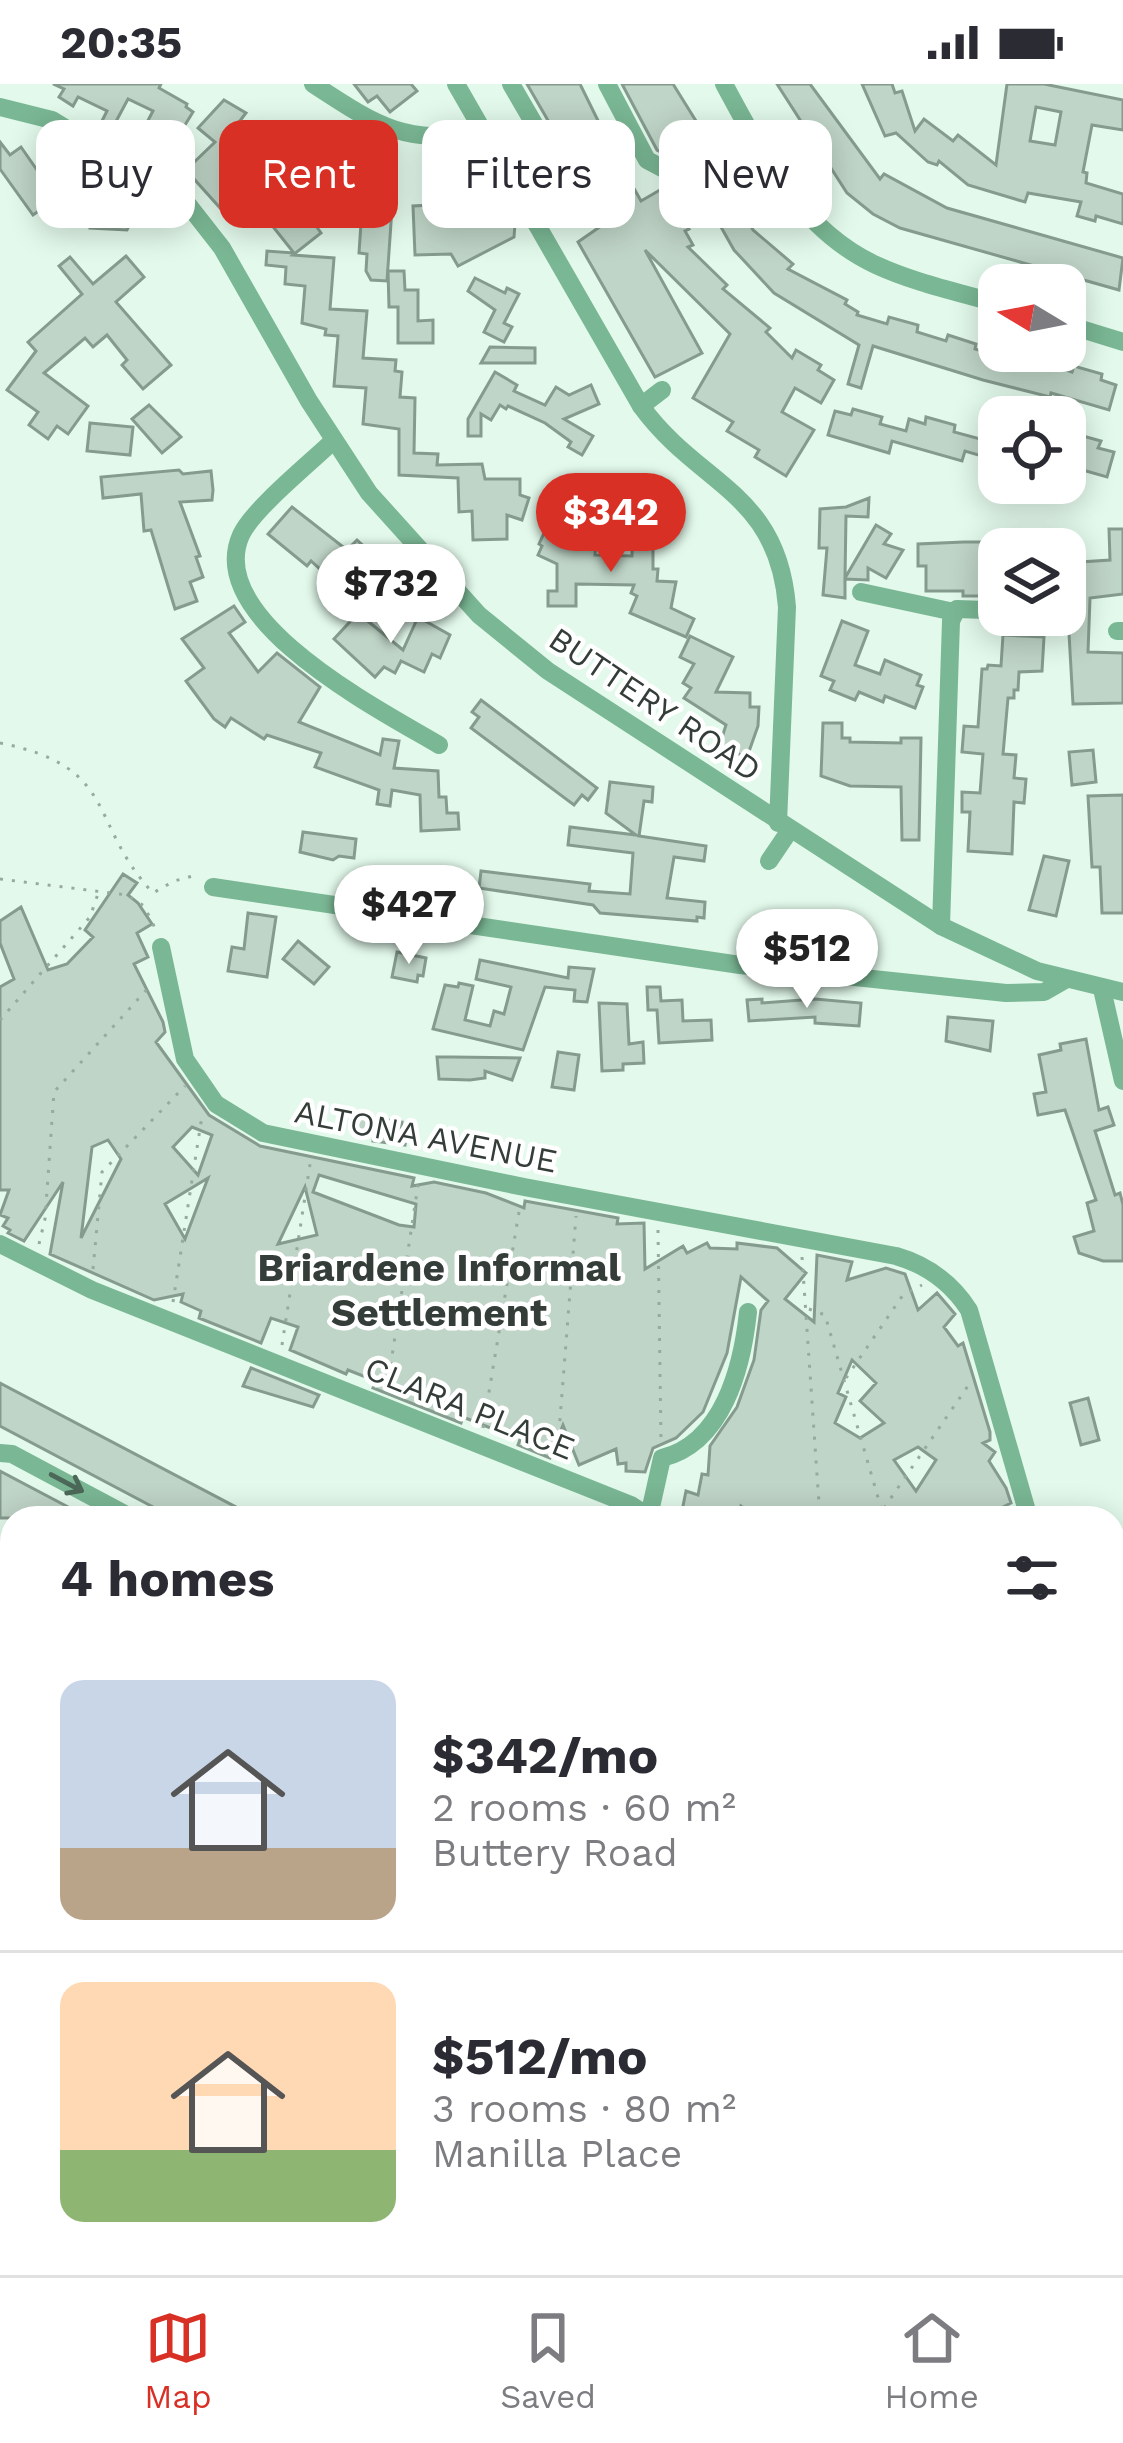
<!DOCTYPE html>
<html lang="en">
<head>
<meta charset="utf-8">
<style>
	:root { --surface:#fff; --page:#f2f2f3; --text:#2b2b33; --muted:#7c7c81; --line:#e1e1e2; --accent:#d93025 }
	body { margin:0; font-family:"Work Sans",sans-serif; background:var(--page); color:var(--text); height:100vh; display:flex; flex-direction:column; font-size:45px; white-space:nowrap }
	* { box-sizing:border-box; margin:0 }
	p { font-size:39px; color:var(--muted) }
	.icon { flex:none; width:66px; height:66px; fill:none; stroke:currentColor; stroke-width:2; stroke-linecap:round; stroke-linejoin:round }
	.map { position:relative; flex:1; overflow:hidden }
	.sheet { position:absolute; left:0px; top:1422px; width:1125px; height:771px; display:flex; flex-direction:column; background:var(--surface); border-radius:36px 36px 0 0; box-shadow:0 6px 30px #0003 }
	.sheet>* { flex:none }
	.guide { position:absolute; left:36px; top:36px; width:1053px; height:108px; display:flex; gap:24px }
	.needle { width:78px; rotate:280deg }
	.fabs { position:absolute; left:978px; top:180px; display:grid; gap:24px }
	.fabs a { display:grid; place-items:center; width:108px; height:108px; border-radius:24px; background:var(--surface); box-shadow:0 6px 30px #0003; font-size:60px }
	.price { position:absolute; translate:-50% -102px; padding:0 27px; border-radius:42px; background:#fff; color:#222; font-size:39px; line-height:78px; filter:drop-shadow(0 3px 6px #0008) }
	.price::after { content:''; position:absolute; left:50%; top:72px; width:36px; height:27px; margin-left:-18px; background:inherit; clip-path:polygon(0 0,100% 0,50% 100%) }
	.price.current { background:var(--accent); color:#fff }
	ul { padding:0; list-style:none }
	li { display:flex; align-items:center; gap:36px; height:300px; padding:0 60px }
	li+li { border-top:3px solid var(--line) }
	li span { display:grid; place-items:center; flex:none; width:336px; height:240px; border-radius:24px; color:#555 }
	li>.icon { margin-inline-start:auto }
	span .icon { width:144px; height:144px; fill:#fffc; stroke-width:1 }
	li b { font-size:51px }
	h2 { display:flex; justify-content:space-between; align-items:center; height:144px; padding:0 60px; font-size:51px }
	.tag { padding:0 42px; border-radius:24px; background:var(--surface); box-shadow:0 6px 30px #0003; font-size:42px; line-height:108px }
	.tag.current { background:var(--accent); color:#fff }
	.status { display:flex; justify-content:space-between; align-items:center; height:84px; padding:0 60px; background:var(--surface); direction:ltr }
	.status svg { height:33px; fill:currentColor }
	.tab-bar { display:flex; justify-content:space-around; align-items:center; height:168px; border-top:3px solid var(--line); background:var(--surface); font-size:33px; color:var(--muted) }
	.tab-bar a { display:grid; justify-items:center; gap:6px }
	.tab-bar .current { color:var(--accent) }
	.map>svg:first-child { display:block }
	.building { fill:#bfd5c7; stroke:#859b8e; stroke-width:3; fill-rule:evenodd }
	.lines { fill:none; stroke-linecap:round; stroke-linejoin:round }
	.path { stroke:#98a99f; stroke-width:3; stroke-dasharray:3 9; stroke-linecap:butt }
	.minor { stroke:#7ab794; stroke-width:18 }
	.major { stroke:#327854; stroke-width:24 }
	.rail { stroke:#6d7a72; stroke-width:4.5; stroke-dasharray:21 21; stroke-linecap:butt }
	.oneway { stroke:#4c6858 }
	.labels { text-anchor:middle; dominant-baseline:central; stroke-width:9; stroke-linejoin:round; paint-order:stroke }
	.street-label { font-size:33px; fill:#343d37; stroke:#fff }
	.quarter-label { font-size:39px; font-weight:bold; fill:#343d37; stroke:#fff }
</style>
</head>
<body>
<div class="status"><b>20:35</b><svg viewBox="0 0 49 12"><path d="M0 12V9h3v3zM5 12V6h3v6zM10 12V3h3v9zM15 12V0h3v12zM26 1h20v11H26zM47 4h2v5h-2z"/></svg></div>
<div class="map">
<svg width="1123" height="2191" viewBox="0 0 1123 2191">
	<rect width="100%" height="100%" fill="#e2f9eb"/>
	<g class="building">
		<path d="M53,0H161L159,4L187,20L186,23L193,28L172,62L143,46L153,27L128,15L112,45L101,39L107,27L78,13L73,22L59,13L64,5Z"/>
		<path d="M354,0H411L417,7L390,28L377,12L368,18Z"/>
		<path d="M527,0H580L610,61L615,58L628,80L622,83L641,117L660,106L669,121L674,118L689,145L685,147L693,161L688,163L727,201L723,205L770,244L766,248L792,274L796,266L821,281L818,286L834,296L821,319L795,304L782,328L814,346L786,392L755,373L759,366L727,347L733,338L693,314L730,250L645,166L702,269L655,293L578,158L601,142L596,133V120Z"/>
		<path d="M622,0H673L706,53L665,70L657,66Z"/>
		<path d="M777,0H810L880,95L884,90L947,124L1123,174L1119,206L900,144L873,130L847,109Z"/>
		<path d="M862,0H892L895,9L902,7L915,47L924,35L953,57L958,51L996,81L1007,0H1044L1123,16V46L1092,41L1083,88L1087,89L1086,99L1123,110V140L1096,132L1095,137L1077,132L1081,118L1028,109L1025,118L968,101L939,77L937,81L928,78L896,49L885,52ZM1036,23L1061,28L1055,61L1030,57Z"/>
		<path d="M224,16L246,29L239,38L246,44L240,51L260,76L264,73L282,96L292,88L301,100L292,108L321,149L293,171L334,174L330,225L367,227L363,274L396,276L395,287L402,288L400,313L415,314L414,369L438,370L437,381L482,380L485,395H520V411L529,414L522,436L507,431V455L473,456L472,427L459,428L458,394L399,391V345L363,340L366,304L334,302L338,252L325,251L326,245L302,239L305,202L285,200L286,183L266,181L267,167L294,169L251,115L230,135L186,86L215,58L198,44Z"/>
		<path d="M0,58L10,71L21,63L46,99L41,103L52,118L33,131L0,85Z"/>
		<path d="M367,64L396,71L391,95H394L387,197L371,196L366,187L367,170L359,169L365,80L362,79Z"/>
		<path d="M722,91L732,108L737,105L751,130L746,133L753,146L793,180L788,185L847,216L845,220L858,228L857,231L887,240L889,233L918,241L917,248L946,257L948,251L976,260L975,265L1012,276L1014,268L1072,288L1074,282L1102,290L1101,296L1116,301L1109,326L1051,309L1050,313L983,296L873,262L861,304L848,300L859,261L774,209L734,166L699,104Z"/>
		<path d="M459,100L482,101V122L491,117L501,135L509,130L515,140L514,153L458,182L451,170L415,171L413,122L452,120L453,114H458Z"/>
		<path d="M92,115L108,116V120L116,121V126L134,131L127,146L90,144Z"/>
		<path d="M126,172L144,193L116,218L171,281L143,305L122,281L127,276L107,251L93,263L85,254L44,289L88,322L68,350L57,342L48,355L29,341L38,328L7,306L36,267L28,258L82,210L59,182L70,173L93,200Z"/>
		<path d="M388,187H404L405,206H418V237L433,236V259H398V223H389Z"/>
		<path d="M475,194L505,209L507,204L519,210L504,239L512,243L504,258L484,248L495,226L468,207Z"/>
		<path d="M490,263L535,264V279H481Z"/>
		<path d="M495,288L517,301L514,307L545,321L556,303L569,311L591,301L599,320L564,335L593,352L582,371L568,363L571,358L545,339L508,322L506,325L500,321L491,336L481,330V352H468V335Z"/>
		<path d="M149,321L181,353L162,369L132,335Z"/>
		<path d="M853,325L882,333L880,340L906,347L909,335L925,340L926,333L955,341L954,348L980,355L983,346L999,350V377L965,367L962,377L892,357L889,369L828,351L835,327L851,331Z"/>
		<path d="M90,339L133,343L130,371L87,367Z"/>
		<path d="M1072,349L1101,357L1098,364L1114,368L1107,393L1065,381V354L1070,356Z"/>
		<path d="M179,386L183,390L211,387L213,406L212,416L180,418L200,472L196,473L203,493L190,498L197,517L175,525L151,446L144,447L141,410L103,414L101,393Z"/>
		<path d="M869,414L868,433L846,432L845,494L876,441L891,450L884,460L903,466L886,494L868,484V496L845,495V514L823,511L827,464H819L820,425L846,423Z"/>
		<path d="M292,423L347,466L357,456L381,478L367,493L360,487L343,506L311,477L307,482L268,450Z"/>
		<path d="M550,436L596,454L595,471L632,472V453H653V485H658L657,497L676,498L671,524L694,535L686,553L630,529L637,512L631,509L634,501L576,500V522H548V507H557V480L538,471L542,462L539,460Z"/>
		<path d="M1109,445H1123V510L1090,514L1088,568L1123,569V619L1073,620L1065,479L1110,476Z"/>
		<path d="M964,458H983L988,460V469H999V496H982L980,512H963V507H926V482H918V460Z"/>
		<path d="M234,522L245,538L229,549L258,588L277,569L320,603L299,638L380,671L383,655L399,657L394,684L438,687L439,713H446L447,729H458L459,745L421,747L420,711L392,706L390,722L377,720L379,706L315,683L321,669L267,651L264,655L231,634L225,643L214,635L186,597L204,584L182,555Z"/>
		<path d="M358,529L403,566L418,533L450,551L440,574L432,570L424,588L401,577L395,589L384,583L375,593L334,555Z"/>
		<path d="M842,537L868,547L855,581L880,590L885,576L921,591L917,601L923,603L915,624L885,612L883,618L859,608L855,616L830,606L834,597L821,592Z"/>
		<path d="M1003,551L1044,553L1042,587L1019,588L1018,606H1014V614H1008L1003,670L1016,671L1014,694L1026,695L1024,719L1014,718L1012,770L968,767L970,728H962V708L980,709L983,670L962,668L964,642L978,643L982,585H987L988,581L1001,582Z"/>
		<path d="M690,552L733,573L716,608L750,609V623H759L758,642L747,673L719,663L726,641L684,614L691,604L683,599L694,580L680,573Z"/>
		<path d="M481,616L597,704L588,716L582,711L574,721L471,644L479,633L472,628Z"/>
		<path d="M823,639H842V654H850V658L901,659V654H921L919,756H902L901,703L850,702L821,692Z"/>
		<path d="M1093,666L1096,698L1072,701L1069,668Z"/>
		<path d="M610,698L653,703L652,718L644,717L639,752L706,762L704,777L674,773L667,814L705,818L704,834L697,833V837L600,829L593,821L479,804L481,787L590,800L589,807L630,810L633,769L568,761L570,743L636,751L606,729Z"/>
		<path d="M1123,711V829H1102L1100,783H1092L1088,712Z"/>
		<path d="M303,748L356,755L354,774L339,772L333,776L300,768Z"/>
		<path d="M1044,772L1069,777L1056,832L1029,826Z"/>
		<path d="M123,790L137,799L128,811L138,819L152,840L137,849L148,873L134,880L163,938L165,948L156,958L209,1031L260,1062L414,1094L412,1102L434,1098L486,1109L524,1124L525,1117L618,1134L617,1140L644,1139L645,1185L683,1162L687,1169L707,1159L710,1164L737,1165V1159L777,1164L806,1189L785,1215L814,1238L817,1171L852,1178L847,1196L886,1184L905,1190L918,1226L937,1209L955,1230L944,1243L958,1262L963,1259L990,1348V1356L983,1359L995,1368L989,1377L1006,1404L1011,1419L997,1426L1008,1434H973L962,1426L957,1434H758L741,1422L739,1434L681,1432L686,1407L698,1411L702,1390L708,1391L710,1362L737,1323L754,1276L761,1226L768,1217L741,1193L727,1269L703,1328L676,1354L653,1364L645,1388L626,1387V1379L618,1380L616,1365L579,1381L563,1341L550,1374L518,1361L523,1347L493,1345L463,1333L461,1339L373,1304L376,1297L348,1286L346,1290L290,1266L298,1243L271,1234L261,1259L199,1234L201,1227L181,1218L183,1210L154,1216L50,1170L63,1098L24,1157L8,1149L10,1146L3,1142L8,1134L0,1131L9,1106H0V903L14,895L0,859V837L21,823L48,886L67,880L93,853L85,846ZM192,1043L212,1051L198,1091L173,1063ZM108,1056L121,1075L81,1154L92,1063ZM319,1091L416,1120L414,1143L399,1141L313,1108ZM208,1094L185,1155L165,1120ZM305,1103L317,1151L278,1160ZM852,1276L876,1299L860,1317L884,1339L860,1354L835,1339L846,1313L838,1309ZM918,1363L936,1376L916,1407L894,1376Z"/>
		<path d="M248,829L276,833L267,893L228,887L232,863L244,865Z"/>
		<path d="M298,857L329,883L314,900L283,875Z"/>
		<path d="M397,868L426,874L423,892L418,891L417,898L392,893Z"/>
		<path d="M480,876L568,894L569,883L594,885L587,918L574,917L575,906L545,903L523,966L433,945L445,901L458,903L459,899L473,902L465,936L490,942L494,927L504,930L511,903L476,895Z"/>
		<path d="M647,903H660L661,917L682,916L683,937L711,936L712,956L659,959L657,926H648Z"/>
		<path d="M762,915V919L815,915L861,919L859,942L815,939V933L749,937L747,916Z"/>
		<path d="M599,919L627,920L629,960L643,958L644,979L623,980V986L602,987Z"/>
		<path d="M948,933L993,937L990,967L946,957Z"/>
		<path d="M1086,955L1099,1026L1108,1023L1114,1041L1095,1047L1115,1111L1120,1109L1123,1121V1177H1103L1079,1169L1074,1153L1094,1147L1087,1119L1096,1116L1065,1026L1038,1031L1034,1010L1046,1008L1039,971L1061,966L1060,960Z"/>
		<path d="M558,968L579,971L574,1006L552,1003Z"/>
		<path d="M437,973H452L520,974L512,996L485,987V994L470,996L439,995Z"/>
		<path d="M359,1032L402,1038L401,1044H407L405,1061L373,1057L374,1050L357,1048Z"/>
		<path d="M251,1284L319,1311L313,1323L243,1302Z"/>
		<path d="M0,1299L257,1434H174L0,1342Z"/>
		<path d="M1088,1314L1099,1356L1081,1361L1070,1319Z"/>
		<path d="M0,1387L89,1434H0Z"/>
	</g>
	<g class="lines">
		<g class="path">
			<path d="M0,659C120,683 87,738 153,809L174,797L197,791"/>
			<path d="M0,795L127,811L144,822L157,848"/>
			<path d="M0,936L90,833L99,807"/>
			<path d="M658,1146L661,1358"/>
			<path d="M39,1160L45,1135L54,1008L150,902"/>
			<path d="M802,1173L820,1434"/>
			<path d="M93,1185L102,1088L185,1002"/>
			<path d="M173,1218L202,1032"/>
			<path d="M809,1225L825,1231L884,1434"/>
			<path d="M282,1261L311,1074"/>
			<path d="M846,1294L903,1211L922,1201"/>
			<path d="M387,1305L418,1101"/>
			<path d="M483,1344L520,1122"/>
			<path d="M557,1373L576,1132"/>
			<path d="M884,1424L970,1299"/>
		</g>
		<g class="minor">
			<path d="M313,0C380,44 404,60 485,49"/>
			<path d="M456,0L641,322C699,402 778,407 787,523L778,739"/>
			<path d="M511,0L584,126"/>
			<path d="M607,0L647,76L664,85L703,70L748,44"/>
			<path d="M724,0C762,70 800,146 876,181C915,199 958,208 999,220"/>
			<path d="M0,23L52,36L186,118L222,164L309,317L369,409L479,531L548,587L941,842L1037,887L1123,908"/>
			<path d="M1065,240L1123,258"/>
			<path d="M641,322L662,306"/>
			<path d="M333,357C310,379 253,425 241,451C203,536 382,627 439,661"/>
			<path d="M861,508L954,528"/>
			<path d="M1117,547H1123"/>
			<path d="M769,777L790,746"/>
			<path d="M213,803L740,881L1006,909L1044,908L1065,896"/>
			<path d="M941,842L951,537L957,525L986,526"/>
			<path d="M161,863L185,975L216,1020L263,1049L524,1103L896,1172C927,1181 951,1198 969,1226L1029,1434"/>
			<path d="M1102,905L1123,997"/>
			<path d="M0,1160L92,1206L631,1421L651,1434"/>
			<path d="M0,1369L12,1370L132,1434"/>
			<path d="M649,1432L662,1374C723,1359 742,1284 748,1228"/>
			<path d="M0,1475L12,1481"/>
			<path d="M1113,1620L1123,1621"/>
			<path d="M0,1998L12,2006"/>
			<path d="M1113,2038L1123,2037"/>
			<path d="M0,2041L12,2050"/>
			<path d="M251,2181L257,2191"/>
			<path d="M790,2185V2181"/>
			<path d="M24,2191L29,2181"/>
			<path d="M58,2191L62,2181"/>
			<path d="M593,2191L602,2181"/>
			<path d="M717,2191L723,2181"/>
			<path d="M974,2191L976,2181"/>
		</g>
		<g class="major">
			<path d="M0,1634L12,1643"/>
			<path d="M0,1683L12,1692"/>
			<path d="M1113,2153L1123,2155"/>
			<path d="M1048,2181L1095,2191"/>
		</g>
		<g class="rail">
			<path d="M0,1916L12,1924"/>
			<path d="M383,2181L391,2191"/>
		</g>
	</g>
	<defs><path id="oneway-shaft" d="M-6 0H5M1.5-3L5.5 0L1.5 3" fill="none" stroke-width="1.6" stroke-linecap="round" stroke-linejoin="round" transform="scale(3)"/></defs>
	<use class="oneway" href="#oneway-shaft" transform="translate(67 1399) rotate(28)"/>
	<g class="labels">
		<g class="street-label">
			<text transform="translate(655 620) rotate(34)">BUTTERY ROAD</text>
			<text transform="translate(426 1052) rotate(11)">ALTONA AVENUE</text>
			<text transform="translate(470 1324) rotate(22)">CLARA PLACE</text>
		</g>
		<g class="quarter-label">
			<text x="439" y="1183">Briardene Informal<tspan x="439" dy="45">Settlement</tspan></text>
		</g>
	</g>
</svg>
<div class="fabs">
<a><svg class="needle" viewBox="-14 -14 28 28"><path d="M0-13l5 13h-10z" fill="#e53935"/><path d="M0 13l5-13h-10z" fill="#7c7c81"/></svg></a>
<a><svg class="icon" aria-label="locate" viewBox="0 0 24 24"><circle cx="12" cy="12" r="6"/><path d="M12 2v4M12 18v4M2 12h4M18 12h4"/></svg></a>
<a><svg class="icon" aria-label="layers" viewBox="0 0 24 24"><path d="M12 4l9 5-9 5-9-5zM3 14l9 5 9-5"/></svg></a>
</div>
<b class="price current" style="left:611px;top:491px">$342</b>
<b class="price" style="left:391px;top:562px">$732</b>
<b class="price" style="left:409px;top:883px">$427</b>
<b class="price" style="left:807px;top:927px">$512</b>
<div class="guide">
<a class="tag">Buy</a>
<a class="tag current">Rent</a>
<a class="tag">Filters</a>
<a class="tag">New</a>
</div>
<section class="sheet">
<h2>4 homes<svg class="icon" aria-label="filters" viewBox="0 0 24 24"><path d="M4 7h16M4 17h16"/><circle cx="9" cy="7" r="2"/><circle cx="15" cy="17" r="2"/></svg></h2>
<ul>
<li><span style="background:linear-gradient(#c9d6e8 70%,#b9a48a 0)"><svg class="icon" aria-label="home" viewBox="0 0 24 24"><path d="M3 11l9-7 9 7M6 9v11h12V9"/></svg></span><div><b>$342/mo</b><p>2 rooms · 60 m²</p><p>Buttery Road</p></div></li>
<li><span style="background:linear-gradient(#ffd9b3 70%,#8fb573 0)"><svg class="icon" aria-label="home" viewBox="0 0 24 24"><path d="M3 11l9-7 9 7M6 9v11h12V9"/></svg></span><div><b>$512/mo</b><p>3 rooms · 80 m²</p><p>Manilla Place</p></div></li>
</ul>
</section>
</div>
<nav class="tab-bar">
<a class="current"><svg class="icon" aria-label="map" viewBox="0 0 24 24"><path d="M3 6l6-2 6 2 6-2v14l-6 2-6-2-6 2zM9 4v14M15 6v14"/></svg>Map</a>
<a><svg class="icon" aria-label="saved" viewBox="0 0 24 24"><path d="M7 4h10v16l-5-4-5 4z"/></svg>Saved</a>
<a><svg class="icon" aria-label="home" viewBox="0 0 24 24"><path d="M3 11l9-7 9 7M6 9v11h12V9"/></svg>Home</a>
</nav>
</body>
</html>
